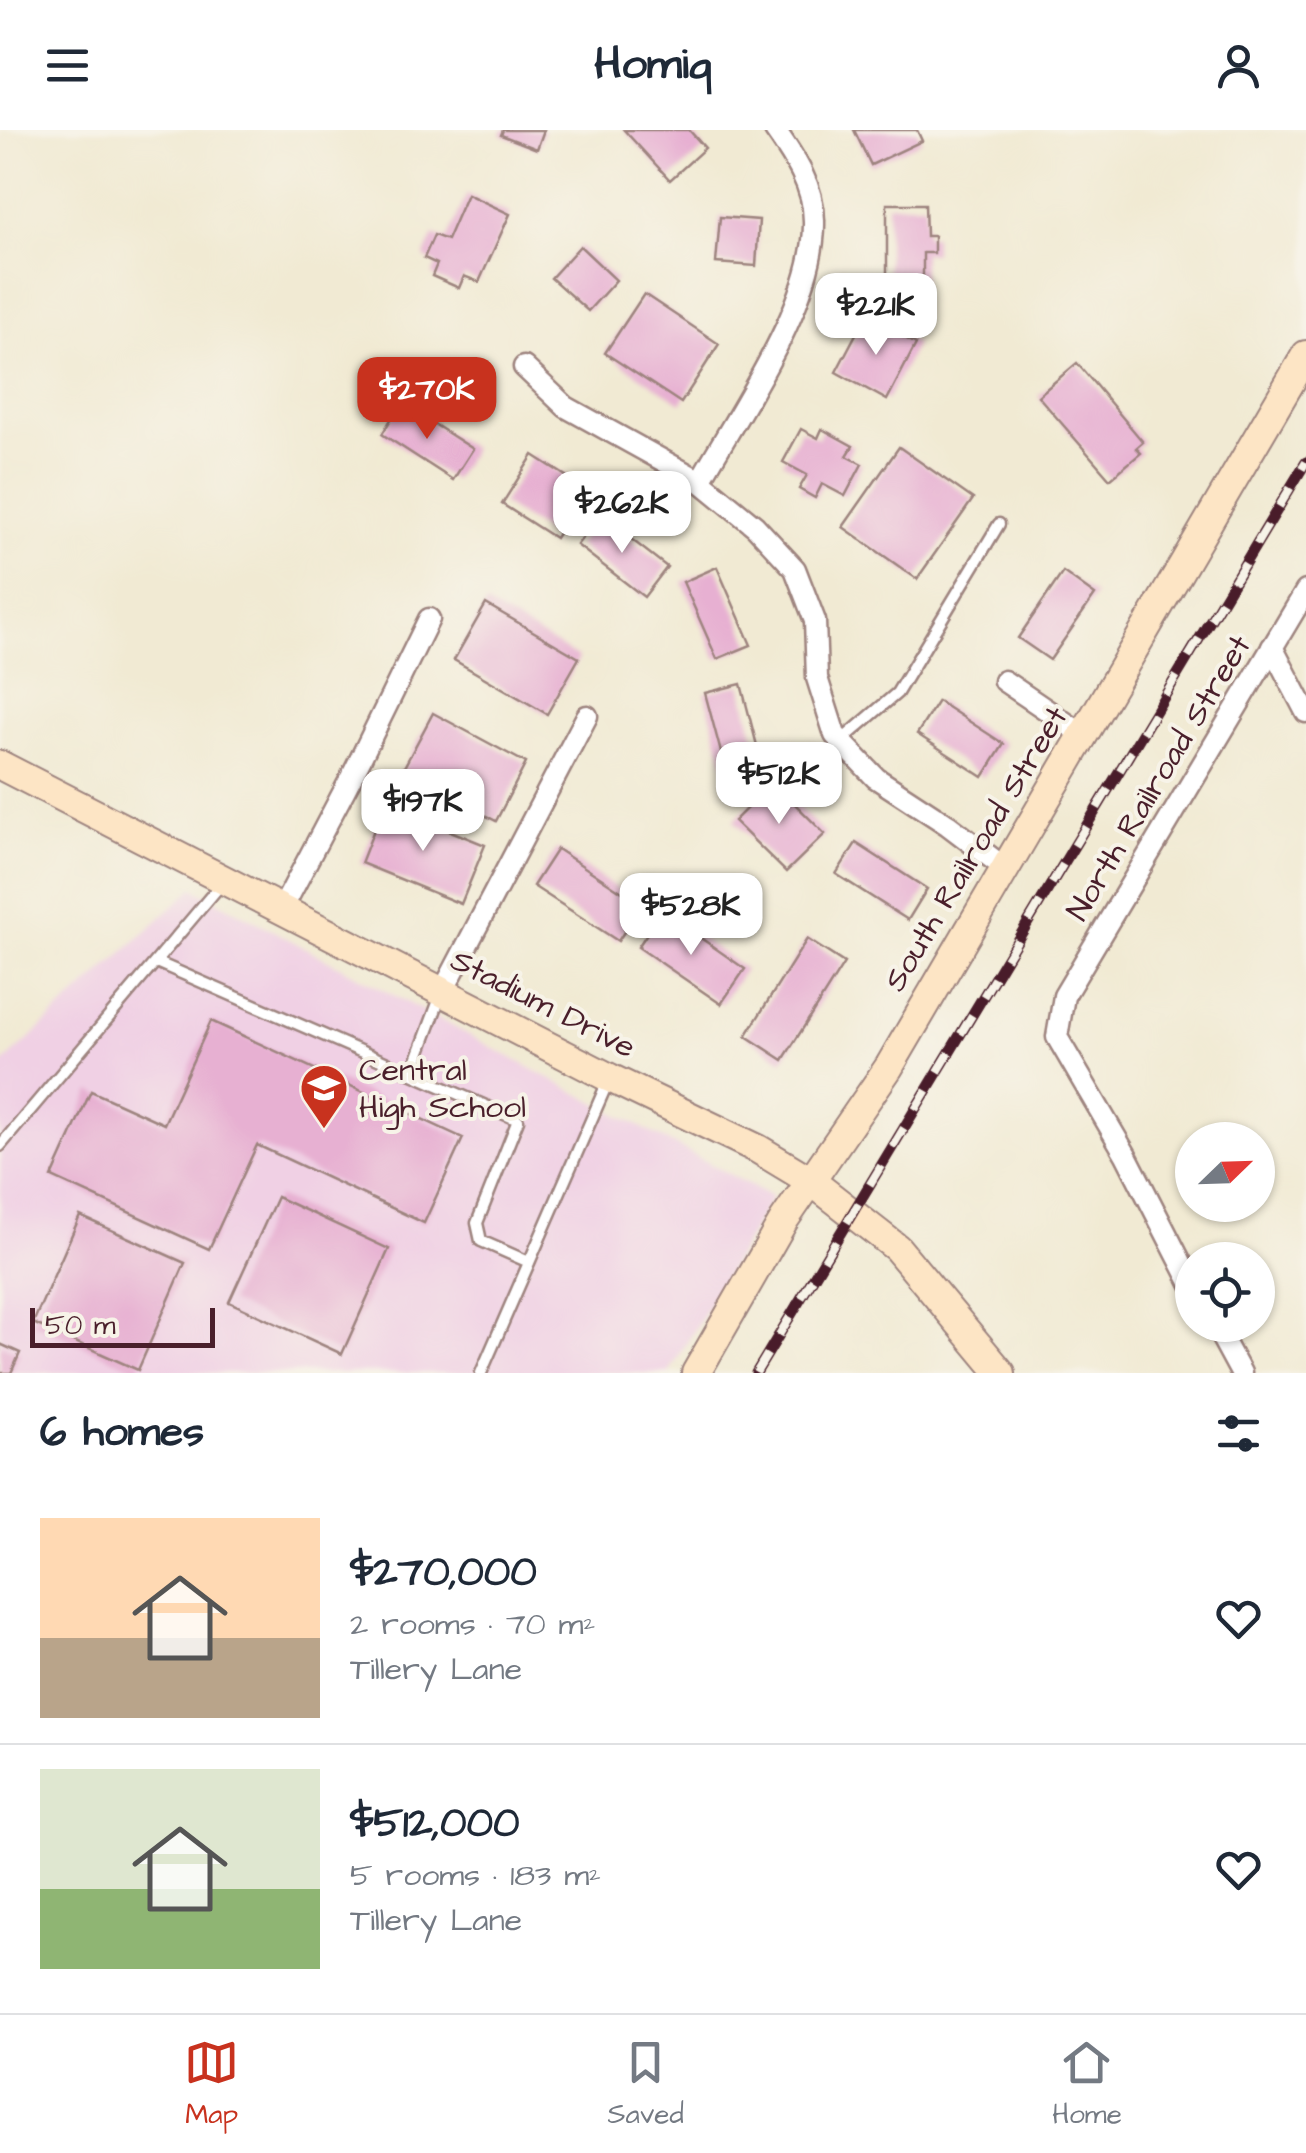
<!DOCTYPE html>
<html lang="en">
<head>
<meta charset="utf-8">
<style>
	:root { --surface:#fff; --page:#f6f6f7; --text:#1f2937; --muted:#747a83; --line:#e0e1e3; --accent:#c8321e }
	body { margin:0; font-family:"Architects Daughter",sans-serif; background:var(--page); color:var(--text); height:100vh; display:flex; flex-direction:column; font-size:38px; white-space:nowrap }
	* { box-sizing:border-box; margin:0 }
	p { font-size:32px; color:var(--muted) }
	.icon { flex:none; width:55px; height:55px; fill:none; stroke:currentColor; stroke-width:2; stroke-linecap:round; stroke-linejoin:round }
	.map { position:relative; height:1243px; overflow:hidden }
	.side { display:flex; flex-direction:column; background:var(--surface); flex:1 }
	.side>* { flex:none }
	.needle { width:65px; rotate:67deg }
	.fabs { position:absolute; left:1175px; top:992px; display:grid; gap:20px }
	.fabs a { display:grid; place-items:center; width:100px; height:100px; border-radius:50%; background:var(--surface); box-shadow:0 2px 8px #0004; font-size:50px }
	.scale { position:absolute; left:30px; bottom:25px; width:185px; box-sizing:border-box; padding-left:10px; border:5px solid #4a1f2b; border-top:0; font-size:28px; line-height:35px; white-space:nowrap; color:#4a1f2b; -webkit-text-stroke:8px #f7f3e8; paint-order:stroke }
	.price { position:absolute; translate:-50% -85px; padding:0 22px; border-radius:20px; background:#fff; color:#222; font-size:32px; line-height:65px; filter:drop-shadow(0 2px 5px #0008) }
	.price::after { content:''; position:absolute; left:50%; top:60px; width:30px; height:22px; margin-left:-15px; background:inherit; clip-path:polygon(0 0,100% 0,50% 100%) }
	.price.on { background:var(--accent); color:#fff }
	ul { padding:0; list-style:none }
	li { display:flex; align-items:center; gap:30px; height:250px; padding:0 40px }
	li+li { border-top:2px solid var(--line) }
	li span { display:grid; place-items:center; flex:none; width:280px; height:200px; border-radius:0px; color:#555 }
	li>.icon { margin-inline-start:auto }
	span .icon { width:120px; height:120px; fill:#fffc; stroke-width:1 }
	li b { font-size:42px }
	h2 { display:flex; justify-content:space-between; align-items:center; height:120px; padding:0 40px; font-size:42px }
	header { display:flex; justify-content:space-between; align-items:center; height:130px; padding:0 40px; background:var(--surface); font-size:45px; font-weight:700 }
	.menu { display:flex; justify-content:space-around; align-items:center; height:140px; border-top:2px solid var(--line); background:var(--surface); font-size:28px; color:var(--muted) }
	.menu a { display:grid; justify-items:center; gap:5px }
	.menu .on { color:var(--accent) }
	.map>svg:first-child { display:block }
	.built { fill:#f0d0e4 }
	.building { fill:#e7b0d2 }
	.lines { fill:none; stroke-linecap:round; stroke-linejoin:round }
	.lane-casing { stroke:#9e847f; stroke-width:15 }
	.street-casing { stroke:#9e847f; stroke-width:25 }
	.secondary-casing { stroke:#9e847f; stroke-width:32 }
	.lane { stroke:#fff; stroke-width:10 }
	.street { stroke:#fff; stroke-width:20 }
	.secondary { stroke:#fde5c5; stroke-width:28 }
	.rail-casing { stroke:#4a1f2b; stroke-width:11 }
	.rail { stroke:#f7f3e8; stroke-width:8; stroke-dasharray:22; stroke-linecap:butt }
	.labels { text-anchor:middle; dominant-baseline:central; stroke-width:8; stroke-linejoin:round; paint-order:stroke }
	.street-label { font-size:32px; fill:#4a1f2b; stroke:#f7f3e8 }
	.poi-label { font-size:32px; fill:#4a1f2b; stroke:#f7f3e8; text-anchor:start }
</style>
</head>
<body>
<header><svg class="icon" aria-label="menu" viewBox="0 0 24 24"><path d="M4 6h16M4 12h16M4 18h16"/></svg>Homiq<svg class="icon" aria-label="person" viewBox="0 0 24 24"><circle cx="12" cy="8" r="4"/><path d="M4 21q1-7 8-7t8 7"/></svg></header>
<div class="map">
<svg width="1306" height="1243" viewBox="0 0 1306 1243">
	<rect width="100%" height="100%" fill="#f7f3e8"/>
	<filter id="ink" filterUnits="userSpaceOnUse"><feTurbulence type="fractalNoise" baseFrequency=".01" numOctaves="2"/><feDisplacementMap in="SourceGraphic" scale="20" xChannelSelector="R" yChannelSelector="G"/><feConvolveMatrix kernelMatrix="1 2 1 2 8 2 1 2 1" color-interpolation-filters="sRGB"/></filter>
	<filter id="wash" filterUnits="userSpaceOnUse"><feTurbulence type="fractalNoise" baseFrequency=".0048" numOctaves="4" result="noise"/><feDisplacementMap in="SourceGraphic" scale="40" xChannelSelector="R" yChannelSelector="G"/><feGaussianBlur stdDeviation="2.25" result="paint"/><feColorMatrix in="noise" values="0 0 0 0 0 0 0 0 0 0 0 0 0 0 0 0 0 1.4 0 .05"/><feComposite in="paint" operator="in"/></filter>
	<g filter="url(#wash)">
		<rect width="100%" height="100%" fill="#f1ead3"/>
		<path class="built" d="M193,758L772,1067L669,1243H0V936Z"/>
		<g id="blocks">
			<g class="building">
				<path d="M503,0H544L537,19L501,5Z"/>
				<path d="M624,0H689L705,18L670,50Z"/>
				<path d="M854,0H917L922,11L871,35Z"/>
				<path d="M467,64L510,84L479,152L464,146L459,158L432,146L437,134L424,128L434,105L447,110Z"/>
				<path d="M887,74H925L926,106H934V123H923V153H887Z"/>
				<path d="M720,87L759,90L756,136L716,133Z"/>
				<path d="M580,116L616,150L588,181L551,148Z"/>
				<path d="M644,164L719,214L681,273L605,223Z"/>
				<path d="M865,187L916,214L887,270L836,242Z"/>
				<path d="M1077,233L1143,312L1136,318L1141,323L1110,349L1038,266Z"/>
				<path d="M401,273L473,319L453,350L382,304Z"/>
				<path d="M801,299L818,308L822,299L853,316L847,326L862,334L845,366L822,354L815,368L799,359L807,345L783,332Z"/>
				<path d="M899,317L973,369L917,449L843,397Z"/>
				<path d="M533,325L586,359L555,408L502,374Z"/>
				<path d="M600,385L667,437L644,467L577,415Z"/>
				<path d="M717,437L751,515L717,529L683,452Z"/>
				<path d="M1063,442L1095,465L1050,530L1018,508Z"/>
				<path d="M486,474L579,528L547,584L454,530Z"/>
				<path d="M741,554L762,635L727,645L705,563Z"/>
				<path d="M938,571L1004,614L983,647L917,604Z"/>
				<path d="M433,583L526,633L496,691L402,641Z"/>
				<path d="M773,652L825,704L786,742L734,691Z"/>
				<path d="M384,674L485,715L461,774L361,733Z"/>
				<path d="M856,713L927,759L908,790L836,744Z"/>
				<path d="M557,719L642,775L618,811L533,756Z"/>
				<path d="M662,781L745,839L721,874L638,817Z"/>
				<path d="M807,809L844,833L783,930L746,906Z"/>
				<path d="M211,891L463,1008L424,1093L257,1015L209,1119L52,1047L91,961L164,994Z"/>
				<path d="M277,1067L389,1119L342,1224L229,1172Z"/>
				<path d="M80,1086L185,1133L138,1240L33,1193Z"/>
				<path d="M0,1214L20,1223L11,1243H0Z"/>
			</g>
		</g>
	</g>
	<g filter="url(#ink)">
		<use href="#blocks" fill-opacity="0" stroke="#9e847f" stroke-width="2.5"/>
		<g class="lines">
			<g class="lane-casing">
				<g id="lane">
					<path d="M841,611L897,563L999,394"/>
					<path d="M156,832L518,990L477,1093L481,1111L529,1132"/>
					<path d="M412,943L441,865"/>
					<path d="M0,1016L222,753"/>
					<path d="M481,1243L609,949"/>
				</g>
			</g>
			<g class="street-casing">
				<g id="street">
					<path d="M524,237L566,277L700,351L755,396L795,439L815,491L817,548L835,605L876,648L948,695L1006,739"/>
					<path d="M700,351C739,281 816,172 814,91C814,56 794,27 775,0"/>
					<path d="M1272,517L1306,582"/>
					<path d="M1004,551L1085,606"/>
					<path d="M282,779L354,642L429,489"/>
					<path d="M443,861L587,586"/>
					<path d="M1192,1154L1126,1025L1057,907L1064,866L1306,461"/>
					<path d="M1215,1195L1241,1243"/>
				</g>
			</g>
			<g class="secondary-casing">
				<g id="secondary">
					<path d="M0,635L610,948L758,1019L811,1051L897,1118L1001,1243"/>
					<path d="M696,1243L784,1090L889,937L1306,225"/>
				</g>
			</g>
			<use href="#lane" class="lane"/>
			<use href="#street" class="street"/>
			<use href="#secondary" class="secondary"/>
			<g class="rail-casing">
				<path id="rail" d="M756,1243L1306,332"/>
			</g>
			<use href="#rail" class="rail"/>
		</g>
	</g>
	<defs>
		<g id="school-pin" transform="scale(2.5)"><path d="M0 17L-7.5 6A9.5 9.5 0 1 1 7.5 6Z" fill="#c8321e" stroke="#f7f3e8"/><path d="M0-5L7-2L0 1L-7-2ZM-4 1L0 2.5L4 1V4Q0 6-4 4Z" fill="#fff"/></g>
	</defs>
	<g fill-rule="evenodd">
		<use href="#school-pin" x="324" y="958"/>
	</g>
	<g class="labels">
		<g class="street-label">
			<text transform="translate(1159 648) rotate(-59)">North Railroad Street</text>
			<text transform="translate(976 719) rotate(-59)">South Railroad Street</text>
			<text transform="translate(543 874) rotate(27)">Stadium Drive</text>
		</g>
		<g class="poi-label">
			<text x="359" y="940">Central<tspan x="359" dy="37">High School</tspan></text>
		</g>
	</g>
</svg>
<div class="fabs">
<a><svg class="needle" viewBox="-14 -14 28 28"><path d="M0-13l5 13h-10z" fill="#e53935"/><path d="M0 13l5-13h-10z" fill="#747a83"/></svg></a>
<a><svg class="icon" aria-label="locate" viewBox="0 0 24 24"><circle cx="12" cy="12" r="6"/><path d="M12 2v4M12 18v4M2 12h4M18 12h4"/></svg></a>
</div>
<div class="scale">50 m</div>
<b class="price" style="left:876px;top:228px">$221K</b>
<b class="price on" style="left:427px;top:312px">$270K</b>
<b class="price" style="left:622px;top:426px">$262K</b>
<b class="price" style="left:779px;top:697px">$512K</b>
<b class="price" style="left:423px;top:724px">$197K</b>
<b class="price" style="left:691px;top:828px">$528K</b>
</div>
<section class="side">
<h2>6 homes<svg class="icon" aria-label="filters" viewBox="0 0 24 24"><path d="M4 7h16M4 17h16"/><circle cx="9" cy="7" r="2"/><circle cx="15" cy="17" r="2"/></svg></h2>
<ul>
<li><span style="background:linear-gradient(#ffd9b3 60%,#b9a48a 0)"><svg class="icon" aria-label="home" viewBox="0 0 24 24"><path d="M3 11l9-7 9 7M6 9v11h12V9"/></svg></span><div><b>$270,000</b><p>2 rooms · 70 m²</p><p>Tillery Lane</p></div><svg class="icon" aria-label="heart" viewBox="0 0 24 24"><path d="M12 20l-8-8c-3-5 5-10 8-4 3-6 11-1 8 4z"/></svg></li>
<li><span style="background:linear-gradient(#dfe7d0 60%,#8fb573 0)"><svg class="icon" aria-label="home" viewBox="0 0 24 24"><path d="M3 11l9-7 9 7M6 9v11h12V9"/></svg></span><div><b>$512,000</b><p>5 rooms · 183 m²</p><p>Tillery Lane</p></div><svg class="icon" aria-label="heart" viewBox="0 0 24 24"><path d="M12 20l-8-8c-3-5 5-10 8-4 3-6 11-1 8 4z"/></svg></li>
</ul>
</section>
<nav class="menu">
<a class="on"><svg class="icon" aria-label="map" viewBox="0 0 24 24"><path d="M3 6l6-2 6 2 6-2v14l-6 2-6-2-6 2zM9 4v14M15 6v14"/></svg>Map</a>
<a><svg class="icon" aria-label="saved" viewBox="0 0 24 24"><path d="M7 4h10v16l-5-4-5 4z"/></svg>Saved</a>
<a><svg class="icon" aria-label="home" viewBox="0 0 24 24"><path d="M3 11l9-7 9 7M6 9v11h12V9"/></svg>Home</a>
</nav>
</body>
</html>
